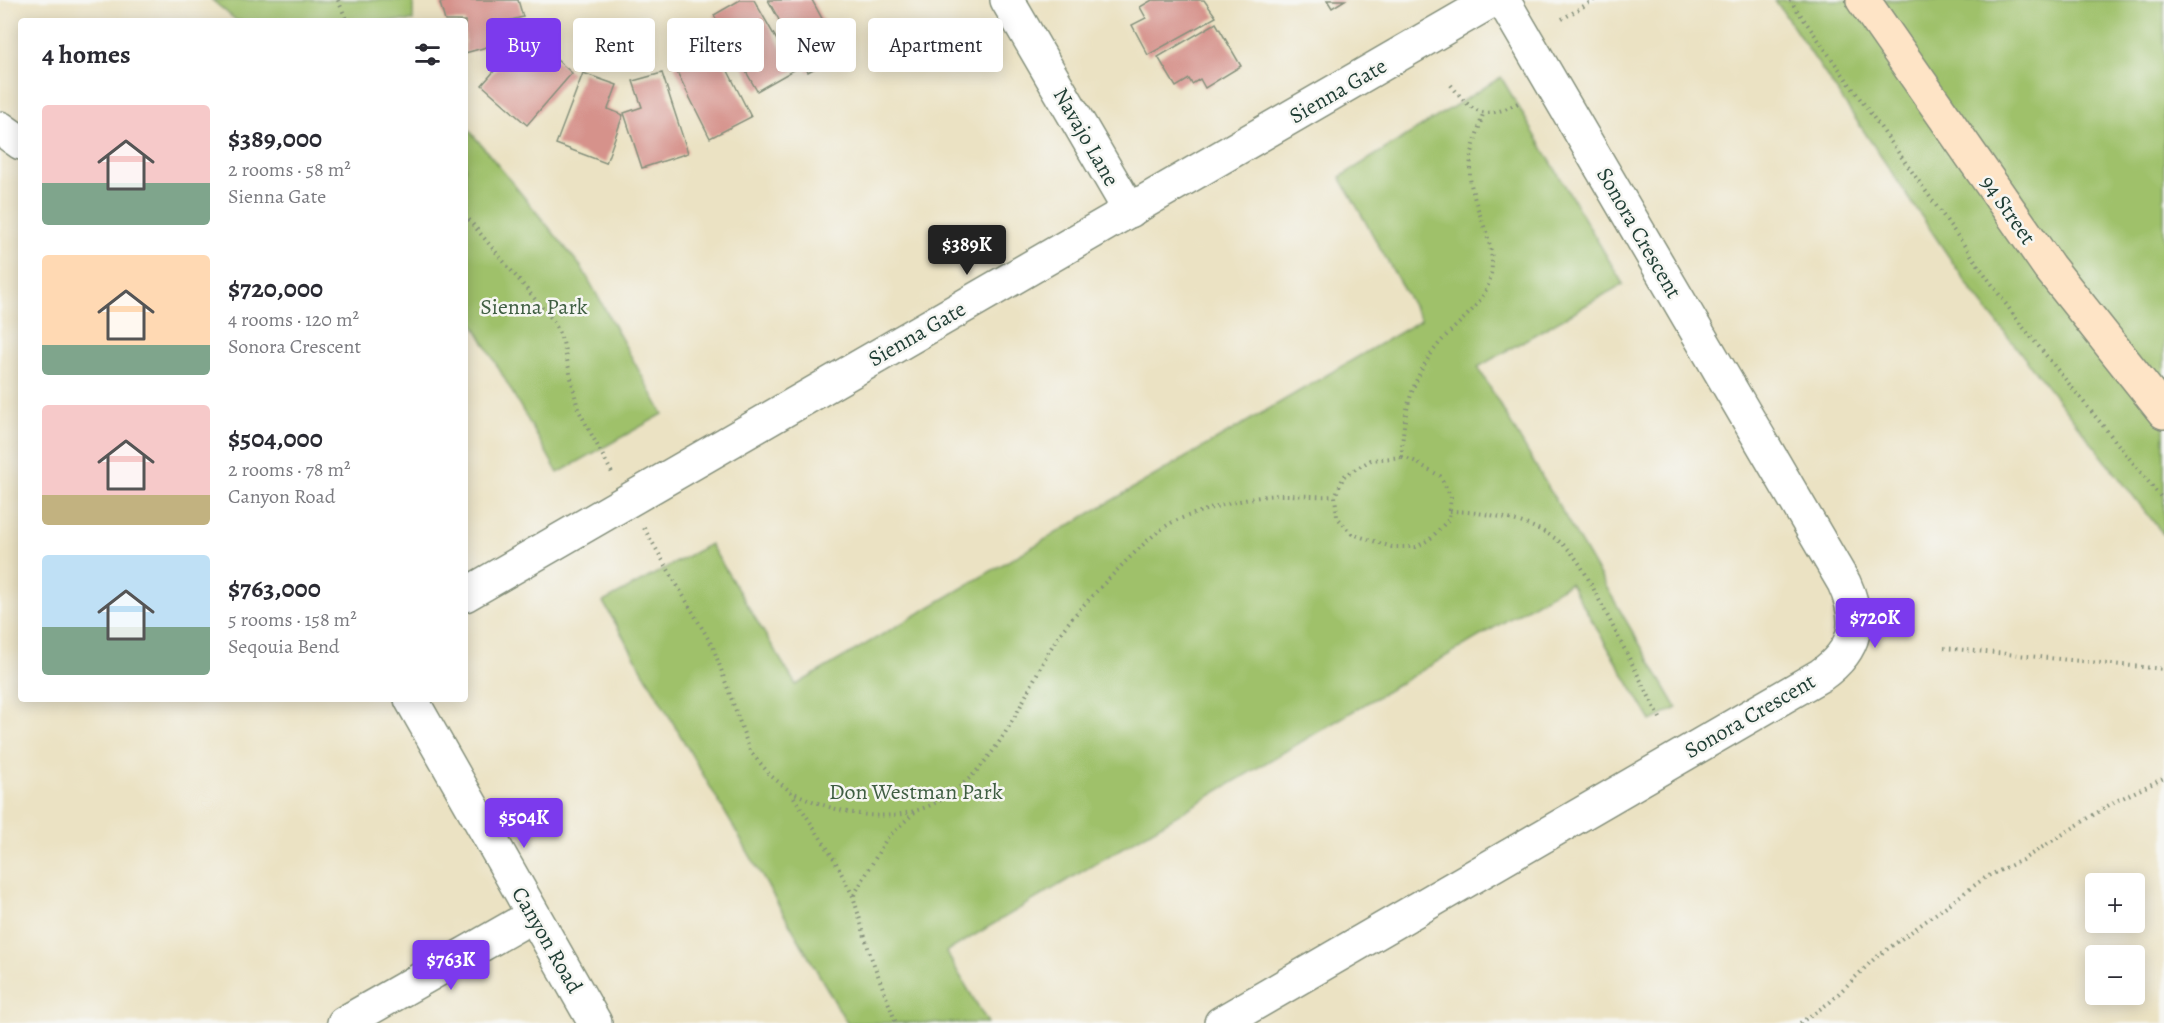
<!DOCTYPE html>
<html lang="en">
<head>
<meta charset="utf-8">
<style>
	:root { --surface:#fff; --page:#f7f7f7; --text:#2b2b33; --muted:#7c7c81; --accent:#7c3aed }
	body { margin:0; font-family:Alegreya,serif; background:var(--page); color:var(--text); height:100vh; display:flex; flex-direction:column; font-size:22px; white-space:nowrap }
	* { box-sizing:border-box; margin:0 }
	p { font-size:20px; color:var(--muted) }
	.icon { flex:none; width:33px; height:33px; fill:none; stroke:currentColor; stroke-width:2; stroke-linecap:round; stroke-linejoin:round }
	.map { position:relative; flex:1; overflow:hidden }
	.panel { position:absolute; left:18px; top:18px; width:450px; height:684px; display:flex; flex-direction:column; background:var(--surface); border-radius:6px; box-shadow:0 3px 15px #0003 }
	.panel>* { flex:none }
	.hud { position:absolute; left:486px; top:18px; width:570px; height:54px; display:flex; gap:12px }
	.fabs { position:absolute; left:2085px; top:873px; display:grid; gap:12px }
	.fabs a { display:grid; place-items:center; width:60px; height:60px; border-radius:6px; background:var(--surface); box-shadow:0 3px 15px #0003; font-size:30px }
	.price { position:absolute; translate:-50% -51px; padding:0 14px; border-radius:6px; background:var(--accent); color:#fff; font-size:20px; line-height:39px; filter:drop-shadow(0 2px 3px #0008) }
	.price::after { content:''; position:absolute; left:50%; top:36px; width:18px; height:14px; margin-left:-9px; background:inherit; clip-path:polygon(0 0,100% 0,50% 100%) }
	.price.active { background:#222; color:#fff }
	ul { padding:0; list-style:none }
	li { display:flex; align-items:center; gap:18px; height:150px; padding:0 24px }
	li span { display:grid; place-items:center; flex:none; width:168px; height:120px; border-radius:6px; color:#555 }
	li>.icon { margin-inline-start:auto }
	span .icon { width:72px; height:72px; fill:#fffc; stroke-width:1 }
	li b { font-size:26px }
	h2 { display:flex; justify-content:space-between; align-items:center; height:72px; padding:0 24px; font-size:26px }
	.tag { padding:0 21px; border-radius:6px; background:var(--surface); box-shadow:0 3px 15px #0003; font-size:21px; line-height:54px }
	.tag.active { background:var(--accent); color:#fff }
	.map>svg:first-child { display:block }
	.green { fill:#9fc16b; stroke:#5f7f50; stroke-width:1.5 }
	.building { fill:#d6928b }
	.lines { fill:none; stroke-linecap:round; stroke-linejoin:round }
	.street-casing { stroke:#85907c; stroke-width:36 }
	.secondary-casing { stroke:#85907c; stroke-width:36 }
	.path { stroke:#85907c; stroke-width:4; stroke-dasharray:1.5 4.5; stroke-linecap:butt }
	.street { stroke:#fff; stroke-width:33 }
	.secondary { stroke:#fee4c6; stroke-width:33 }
	.labels { text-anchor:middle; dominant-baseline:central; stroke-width:5; stroke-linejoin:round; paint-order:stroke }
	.street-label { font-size:22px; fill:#1f3d34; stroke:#f6f6f2 }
	.park-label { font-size:22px; fill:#3f5e42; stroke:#f6f6f2 }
</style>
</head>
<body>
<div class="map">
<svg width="2164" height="1023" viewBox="0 0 2164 1023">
	<rect width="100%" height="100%" fill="#f6f6f2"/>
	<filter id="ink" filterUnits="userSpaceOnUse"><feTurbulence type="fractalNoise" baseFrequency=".0167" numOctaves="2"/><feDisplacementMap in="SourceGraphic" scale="12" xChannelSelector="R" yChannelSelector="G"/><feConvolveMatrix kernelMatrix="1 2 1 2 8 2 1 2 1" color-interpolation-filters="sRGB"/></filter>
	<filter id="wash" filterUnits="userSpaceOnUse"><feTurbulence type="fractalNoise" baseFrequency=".008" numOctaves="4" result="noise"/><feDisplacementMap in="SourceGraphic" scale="24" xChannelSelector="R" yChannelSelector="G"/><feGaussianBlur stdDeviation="1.35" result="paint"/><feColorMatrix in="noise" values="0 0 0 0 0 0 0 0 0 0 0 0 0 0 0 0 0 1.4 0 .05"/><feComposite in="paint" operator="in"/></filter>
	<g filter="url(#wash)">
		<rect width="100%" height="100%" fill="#ebe2c3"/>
		<g class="green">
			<path d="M212,0H413V21H237Z"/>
			<path d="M1775,0H2164V535L1972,291Z"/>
			<path d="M1501,77L1623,284L1478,367L1677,708L1651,721L1570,583L946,952L988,1023H847L603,602L710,544L796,685L1421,320L1340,177Z"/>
			<path d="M465,125L582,268L663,414L558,473L465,309Z"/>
		</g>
		<g id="blocks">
			<g class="building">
				<path d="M450,0H518L523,17L499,23L505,42L465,53V21H445L440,3Z"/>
				<path d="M740,0H754L794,70L757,91L714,15Z"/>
				<path d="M768,0H812L841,54L808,72Z"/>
				<path d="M1152,0H1204L1216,17L1148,55L1132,25L1146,18L1140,7Z"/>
				<path d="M1327,0H1345L1332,8Z"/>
				<path d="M1216,23L1241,66L1205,88L1200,79L1192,84L1189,79L1176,87L1158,57Z"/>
				<path d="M517,45L533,58L542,47L572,73L527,125L482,85Z"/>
				<path d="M715,45L751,117L710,138L674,66Z"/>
				<path d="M583,73L617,85L608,109L623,115L606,163L556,144Z"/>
				<path d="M662,73L688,153L642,168L624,113L642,107L633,81Z"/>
			</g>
		</g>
	</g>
	<g filter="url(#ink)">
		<use href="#blocks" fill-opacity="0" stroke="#85907c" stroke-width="1.5"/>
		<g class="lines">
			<g class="street-casing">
				<g id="street">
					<path d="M1007,0L1130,211"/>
					<path d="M0,128L21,143"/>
					<path d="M465,595L1493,0"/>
					<path d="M411,699L595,1023"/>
					<path d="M344,1023L532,916"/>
					<path d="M1221,1023L1821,675C1857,649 1862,622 1844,583L1503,0"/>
				</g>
			</g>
			<g class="secondary-casing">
				<path id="secondary" d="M1863,0L2049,267L2164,412"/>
			</g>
			<g class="path">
				<path d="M338,0L347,21"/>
				<path d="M1790,0L2018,321L2164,501"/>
				<path d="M1562,19L1594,0"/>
				<path d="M1451,85C1475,116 1485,120 1520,102"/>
				<path d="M465,215L554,322L563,342L578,409L612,473"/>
				<path d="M1402,457C1402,417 1411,379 1437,346C1455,323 1486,306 1491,274C1497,242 1473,209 1470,177C1469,155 1477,135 1483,114"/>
				<path d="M1402,457L1414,461L1440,476L1451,497L1449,519L1430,539L1416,547H1392L1352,534L1337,517L1335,496L1344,476L1371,460Z"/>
				<path d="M1450,511C1487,512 1539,521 1567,548C1583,564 1594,591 1605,611C1624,648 1643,685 1662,722"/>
				<path d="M644,528L713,647L750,751L771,776L790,791L833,857L853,896L870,954L896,1023"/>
				<path d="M1944,648L2164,669"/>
				<path d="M790,791C888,839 957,817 1011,723C1029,693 1042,659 1062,631C1080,607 1102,586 1123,564C1138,550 1156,530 1175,521C1200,510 1255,495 1281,495C1299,495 1317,497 1335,496"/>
				<path d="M854,895L887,838L916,811"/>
				<path d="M1800,1023L1830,1002L1874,959L1986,877L2022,860L2114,802L2164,778"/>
			</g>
			<use href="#street" class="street"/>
			<use href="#secondary" class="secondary"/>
		</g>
	</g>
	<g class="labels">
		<g class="street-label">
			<text transform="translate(1338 91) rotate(-30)">Sienna Gate</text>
			<text transform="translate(1086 137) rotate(60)">Navajo Lane</text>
			<text transform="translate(2008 210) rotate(55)">94 Street</text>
			<text transform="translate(1639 233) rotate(60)">Sonora Crescent</text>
			<text transform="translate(917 334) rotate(-30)">Sienna Gate</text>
			<text transform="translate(1750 716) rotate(-30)">Sonora Crescent</text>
			<text transform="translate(547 940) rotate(60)">Canyon Road</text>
		</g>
		<g class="park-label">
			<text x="534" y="307">Sienna Park</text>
			<text x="916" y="792">Don Westman Park</text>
		</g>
	</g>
</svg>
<div class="fabs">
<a>+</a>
<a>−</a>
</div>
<b class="price active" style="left:967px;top:276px">$389K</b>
<b class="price" style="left:1875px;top:649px">$720K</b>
<b class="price" style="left:524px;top:849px">$504K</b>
<b class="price" style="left:451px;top:991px">$763K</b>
<div class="hud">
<a class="tag active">Buy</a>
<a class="tag">Rent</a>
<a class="tag">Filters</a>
<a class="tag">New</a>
<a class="tag">Apartment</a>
</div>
<section class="panel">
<h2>4 homes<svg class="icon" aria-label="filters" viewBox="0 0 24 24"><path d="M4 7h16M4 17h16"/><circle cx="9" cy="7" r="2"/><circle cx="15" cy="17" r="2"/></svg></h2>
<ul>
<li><span style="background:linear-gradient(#f6c9c9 65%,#7fa58c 0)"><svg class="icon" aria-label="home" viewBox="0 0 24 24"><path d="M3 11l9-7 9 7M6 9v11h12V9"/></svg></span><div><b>$389,000</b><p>2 rooms · 58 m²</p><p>Sienna Gate</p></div></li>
<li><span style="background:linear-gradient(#ffd9b3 75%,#7fa58c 0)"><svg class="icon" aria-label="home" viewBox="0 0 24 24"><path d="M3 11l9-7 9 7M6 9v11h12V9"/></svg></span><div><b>$720,000</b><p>4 rooms · 120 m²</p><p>Sonora Crescent</p></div></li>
<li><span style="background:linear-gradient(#f6c9c9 75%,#c2b280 0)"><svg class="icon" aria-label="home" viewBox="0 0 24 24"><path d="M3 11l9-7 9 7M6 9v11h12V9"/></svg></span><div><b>$504,000</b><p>2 rooms · 78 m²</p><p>Canyon Road</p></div></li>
<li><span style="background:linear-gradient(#bfe0f5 60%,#7fa58c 0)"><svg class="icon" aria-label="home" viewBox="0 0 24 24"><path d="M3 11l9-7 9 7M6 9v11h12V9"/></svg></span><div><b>$763,000</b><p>5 rooms · 158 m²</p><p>Seqouia Bend</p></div></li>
</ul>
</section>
</div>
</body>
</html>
